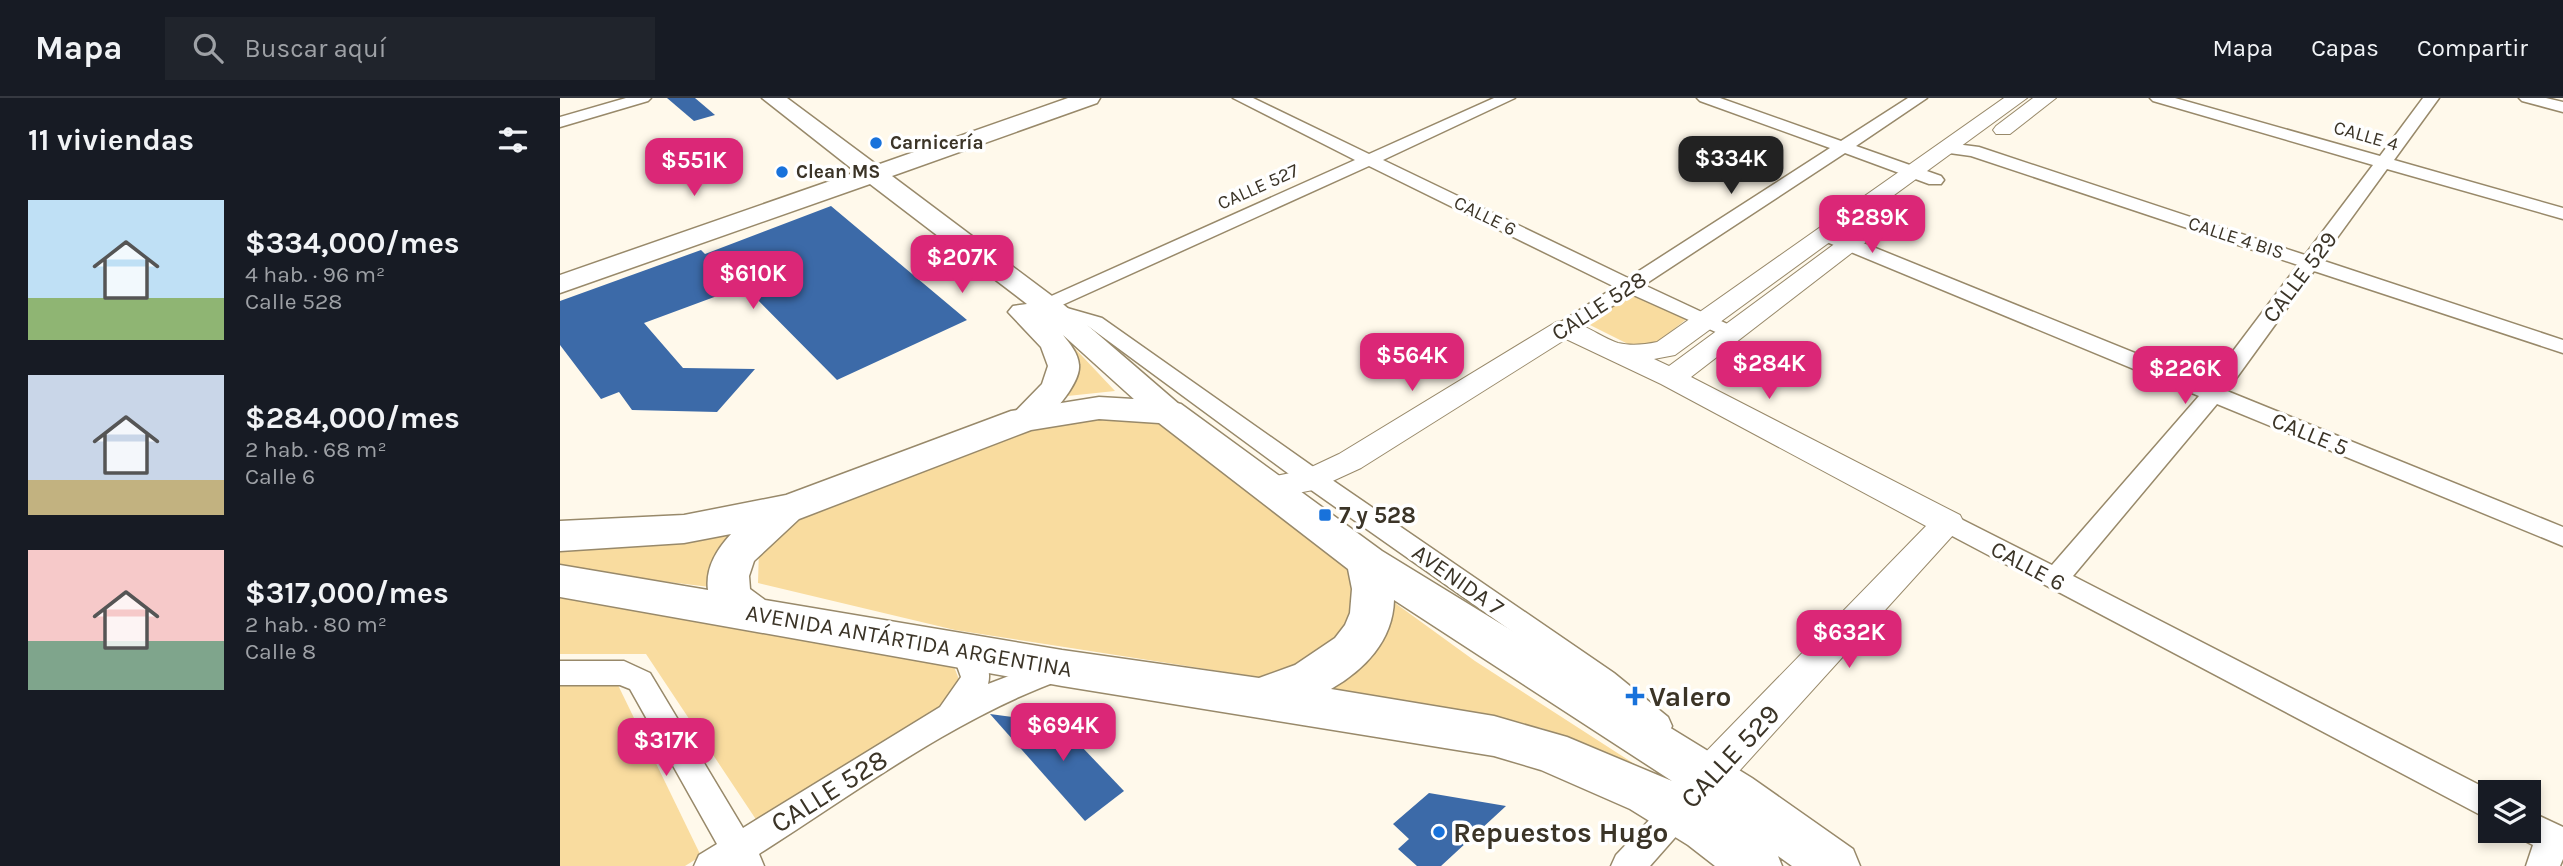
<!DOCTYPE html>
<html lang="es">
<head>
<meta charset="utf-8">
<style>
	:root { --surface:#171b24; --page:#20242c; --text:#f1f3f6; --muted:#9ea1a6; --line:#363941; --accent:#db2777 }
	body { margin:0; font-family:Karla,sans-serif; background:var(--page); color:var(--text); height:100vh; display:flex; flex-direction:column; font-size:26px; white-space:nowrap }
	* { box-sizing:border-box; margin:0 }
	p { font-size:23px; color:var(--muted) }
	.icon { flex:none; width:38px; height:38px; fill:none; stroke:currentColor; stroke-width:2; stroke-linecap:round; stroke-linejoin:round }
	.map { position:relative; flex:1; overflow:hidden }
	.details { display:flex; flex-direction:column; background:var(--surface); width:560px }
	.details>* { flex:none }
	.buttons { position:absolute; left:1918px; top:682px; display:grid; gap:14px }
	.buttons a { display:grid; place-items:center; width:63px; height:63px; border-radius:0px; background:var(--surface); box-shadow:0 4px 10px #0003; font-size:35px }
	.price { position:absolute; translate:-50% -60px; padding:0 16px; border-radius:14px; background:var(--accent); color:#fff; font-size:23px; line-height:46px; filter:drop-shadow(0 2px 4px #0008) }
	.price::after { content:''; position:absolute; left:50%; top:42px; width:21px; height:16px; margin-left:-10px; background:inherit; clip-path:polygon(0 0,100% 0,50% 100%) }
	.price.current { background:#222; color:#fff }
	ul { padding:0; list-style:none }
	li { display:flex; align-items:center; gap:21px; height:175px; padding:0 28px }
	li span { display:grid; place-items:center; flex:none; width:196px; height:140px; border-radius:0px; color:#555 }
	li>.icon { margin-inline-start:auto }
	span .icon { width:84px; height:84px; fill:#fffc; stroke-width:1 }
	li b { font-size:30px }
	h2 { display:flex; justify-content:space-between; align-items:center; height:84px; padding:0 28px; font-size:30px }
	header { display:flex; align-items:center; gap:42px; box-sizing:border-box; height:98px; padding:0 35px; background:var(--surface); border-bottom:2px solid var(--line) }
	header strong { font-size:33px }
	nav { display:flex; gap:38px; margin-inline-start:auto; font-size:24px }
	.search { width:490px; height:63px; background:var(--page); display:flex; align-items:center; gap:18px; box-sizing:border-box; padding:0 24px; border-radius:0px; color:var(--muted); font-size:26px }
	main { display:flex; flex:1; min-height:0 }
	.map>svg:first-child { display:block }
	.green { fill:#f9dc9f }
	.building { fill:#3c6aa8 }
	.lines { fill:none; stroke-linecap:round; stroke-linejoin:round }
	.minor-casing { stroke:#98896a; stroke-width:3 }
	.tertiary-casing { stroke:#98896a; stroke-width:2 }
	.secondary-casing { stroke:#98896a; stroke-width:3 }
	.primary-casing { stroke:#98896a; stroke-width:3 }
	.minor { fill:#fff; fill-rule:evenodd }
	.tertiary { fill:#fff; fill-rule:evenodd }
	.secondary { fill:#fff; fill-rule:evenodd }
	.primary { fill:#fff; fill-rule:evenodd }
	.poi-dot { fill:#1872db; stroke:#fff; stroke-width:2.5 }
	.labels { text-anchor:middle; dominant-baseline:central; stroke-width:7; stroke-linejoin:round; paint-order:stroke }
	.far-street-label { font-size:19px; fill:#3b3427; stroke:#fff }
	.far-poi-label { font-size:19px; font-weight:bold; fill:#3b3427; stroke:#fff; text-anchor:start }
	.street-label { font-size:23px; fill:#3b3427; stroke:#fff }
	.poi-label { font-size:23px; font-weight:bold; fill:#3b3427; stroke:#fff; text-anchor:start }
	.near-poi-label { font-size:28px; font-weight:bold; fill:#3b3427; stroke:#fff; text-anchor:start }
	.near-street-label { font-size:28px; fill:#3b3427; stroke:#fff }
</style>
</head>
<body>
<header>
<strong>Mapa</strong>
<div class="search"><svg class="icon" aria-label="search" viewBox="0 0 24 24"><circle cx="10" cy="10" r="6"/><path d="M15 15l6 6"/></svg>Buscar aquí</div>
<nav><a>Mapa</a><a>Capas</a><a>Compartir</a></nav>
</header>
<main>
<section class="details">
<h2>11 viviendas<svg class="icon" aria-label="filters" viewBox="0 0 24 24"><path d="M4 7h16M4 17h16"/><circle cx="9" cy="7" r="2"/><circle cx="15" cy="17" r="2"/></svg></h2>
<ul>
<li><span style="background:linear-gradient(#bfe0f5 70%,#8fb573 0)"><svg class="icon" aria-label="home" viewBox="0 0 24 24"><path d="M3 11l9-7 9 7M6 9v11h12V9"/></svg></span><div><b>$334,000/mes</b><p>4 hab. · 96 m²</p><p>Calle 528</p></div></li>
<li><span style="background:linear-gradient(#c9d6e8 75%,#c2b280 0)"><svg class="icon" aria-label="home" viewBox="0 0 24 24"><path d="M3 11l9-7 9 7M6 9v11h12V9"/></svg></span><div><b>$284,000/mes</b><p>2 hab. · 68 m²</p><p>Calle 6</p></div></li>
<li><span style="background:linear-gradient(#f6c9c9 65%,#7fa58c 0)"><svg class="icon" aria-label="home" viewBox="0 0 24 24"><path d="M3 11l9-7 9 7M6 9v11h12V9"/></svg></span><div><b>$317,000/mes</b><p>2 hab. · 80 m²</p><p>Calle 8</p></div></li>
</ul>
</section>
<div class="map">
<svg width="2003" height="768" viewBox="0 0 2003 768">
	<rect width="100%" height="100%" fill="#fff9eb"/>
	<g class="green">
		<path d="M1074,194L1129,219L1093,248L1074,249L1028,226Z"/>
		<path d="M491,225L555,293L498,299Z"/>
		<path d="M536,315L591,320L795,474V522L763,563L717,582L395,532L198,485L199,450L241,417L478,325Z"/>
		<path d="M182,429L155,456L150,489L0,471V447Z"/>
		<path d="M824,497L915,563L1090,676L982,630L756,590Z"/>
		<path d="M0,500L391,561L400,584L385,607L197,723L86,556H0Z"/>
		<path d="M0,585H57L141,758L125,768H0Z"/>
	</g>
	<g class="building">
		<path d="M107,0H135L155,17L134,23Z"/>
		<path d="M271,108L407,222L277,282L184,188L84,225L123,270L195,271L157,314L72,312L59,294L41,301L0,247V203L141,152L145,156Z"/>
		<path d="M430,616L499,625L564,693L525,723Z"/>
		<path d="M869,695L946,708L881,768H857L838,751L849,741L833,726Z"/>
	</g>
	<g class="lines">
		<g class="minor-casing">
			<g id="minor">
				<path d="M66,0H91L88,3L0,29V19Z"/>
				<path d="M673,0H693L809,56L934,0H955L823,62L1068,180L1270,50L1140,3L1137,0H1160L1281,43L1348,0H1367L1296,48L1381,78L1384,82L1381,86H1369L1285,55L1084,187L1176,230L1179,234L1176,238L1169,240L1071,196L1012,234H998L995,230L998,226L1055,189L809,68L500,208L542,220L762,375L1054,575L1108,619L1112,628L1108,637L1097,641L1086,637L1034,591L744,387L528,228L485,215L476,218L469,216L466,212L469,208L795,62Z"/>
				<path d="M1590,0H1615L1820,58L1863,0H1879L1834,62L2003,110V121L1827,71L1761,162L2003,242V255L1754,173L1667,293L2003,429V448L1657,306L1513,478L1935,695H1930V722L1379,431L1375,425L1379,419L1388,416L1397,419L1492,467L1639,298L1257,140L1255,136L1264,130L1271,132L1649,285L1738,167L1411,58L1382,54L1380,50L1388,45L1419,49L1745,157L1813,67L1593,3Z"/>
				<path d="M1959,0H1986L2003,4V14L1962,3Z"/>
				<path d="M406,543L416,546C424,559 432,571 428,586L496,560L506,564L510,572L506,580C394,620 298,693 199,756L204,768H134L139,757L157,746L70,591L60,587H0V563H64L90,575L183,730L380,609L401,579L392,554L396,546Z"/>
				<path d="M1124,693L1135,697L1140,707L1135,717L1090,768H1051L1056,757L1113,697Z"/>
				<path d="M1969,713L2003,729V761L2000,768H1966L1973,747L1957,739L1955,733H1969Z"/>
			</g>
		</g>
		<g class="tertiary-casing">
			<g id="tertiary">
				<path d="M1444,0H1467L1115,257L1094,261L1109,268L1326,108H1342L1346,113L1131,279L1400,417L1404,425L1162,692L1148,697L1134,692L1128,679L1134,666L1366,428L1101,286L1006,241L801,370L753,392L707,401L696,398L691,390L696,382L745,372L779,356L996,224C1018,219 1037,238 1058,245C1071,248 1083,247 1097,244Z"/>
				<path d="M1473,0H1496L1450,36H1436L1433,32L1436,28Z"/>
			</g>
		</g>
		<g class="secondary-casing">
			<path id="secondary" d="M202,0H227L317,67L508,0H540L537,5L332,78L504,207L620,307L624,314L620,321L608,324L596,321L503,237C510,246 518,255 519,267C521,285 490,321 474,329C467,332 460,331 452,328L448,321L482,286L488,268L481,249L448,214L453,208L467,206L310,86L0,195V177L296,74Z"/>
		</g>
		<g class="primary-casing">
			<path id="primary" d="M539,299L608,303L621,306L822,453L1192,680L1293,751L1300,768H1232L1218,758L1222,768H1155L1128,747L1070,711L981,672L934,658L502,588L0,499V467L148,492C145,470 157,451 171,436L124,445L0,453V423L124,417L226,397L451,313ZM539,321L599,325L788,471L792,491L790,515L785,527L775,540L735,567L699,580L502,552L205,502L190,491L189,478L194,463L239,421L471,332ZM834,502L1112,683L1007,639L934,618L771,591C804,572 833,543 834,502Z"/>
		</g>
		<use href="#minor" class="minor"/>
		<use href="#tertiary" class="tertiary"/>
		<use href="#secondary" class="secondary"/>
		<use href="#primary" class="primary"/>
	</g>
	<g class="poi-dot">
		<circle cx="316" cy="45" r="7"/>
		<circle cx="222" cy="74" r="7"/>
		<rect x="758" y="410" width="14" height="14" rx="3.5"/>
		<path d="M1071.5 587.5h7v7h7v7h-7v7h-7v-7h-7v-7h7z"/>
		<circle cx="879" cy="734" r="7"/>
	</g>
	<g class="labels">
		<g class="far-street-label">
			<text transform="translate(1806 38) rotate(16)">CALLE 4</text>
			<text transform="translate(698 89) rotate(-24)">CALLE 527</text>
			<text transform="translate(925 118) rotate(26)">CALLE 6</text>
			<text transform="translate(1676 140) rotate(18)">CALLE 4 BIS</text>
		</g>
		<g class="far-poi-label">
			<text x="330" y="45">Carnicería</text>
			<text x="236" y="74">Clean MS</text>
		</g>
		<g class="street-label">
			<text transform="translate(1740 179) rotate(-53)">CALLE 529</text>
			<text transform="translate(1039 208) rotate(-33)">CALLE 528</text>
			<text transform="translate(1750 336) rotate(22)">CALLE 5</text>
			<text transform="translate(1468 468) rotate(28)">CALLE 6</text>
			<text transform="translate(898 482) rotate(35)">AVENIDA 7</text>
			<text transform="translate(349 543) rotate(10)">AVENIDA ANTÁRTIDA ARGENTINA</text>
		</g>
		<g class="poi-label">
			<text x="779" y="417">7 y 528</text>
		</g>
		<g class="near-poi-label">
			<text x="1089" y="598">Valero</text>
			<text x="893" y="734">Repuestos Hugo</text>
		</g>
		<g class="near-street-label">
			<text transform="translate(1170 658) rotate(-47)">CALLE 529</text>
			<text transform="translate(269 693) rotate(-32)">CALLE 528</text>
		</g>
	</g>
</svg>
<div class="buttons">
<a><svg class="icon" aria-label="layers" viewBox="0 0 24 24"><path d="M12 4l9 5-9 5-9-5zM3 14l9 5 9-5"/></svg></a>
</div>
<b class="price current" style="left:1171px;top:98px">$334K</b>
<b class="price" style="left:134px;top:100px">$551K</b>
<b class="price" style="left:1312px;top:157px">$289K</b>
<b class="price" style="left:402px;top:197px">$207K</b>
<b class="price" style="left:193px;top:213px">$610K</b>
<b class="price" style="left:852px;top:295px">$564K</b>
<b class="price" style="left:1209px;top:303px">$284K</b>
<b class="price" style="left:1625px;top:308px">$226K</b>
<b class="price" style="left:1289px;top:572px">$632K</b>
<b class="price" style="left:503px;top:665px">$694K</b>
<b class="price" style="left:106px;top:680px">$317K</b>
</div>
</main>
</body>
</html>
